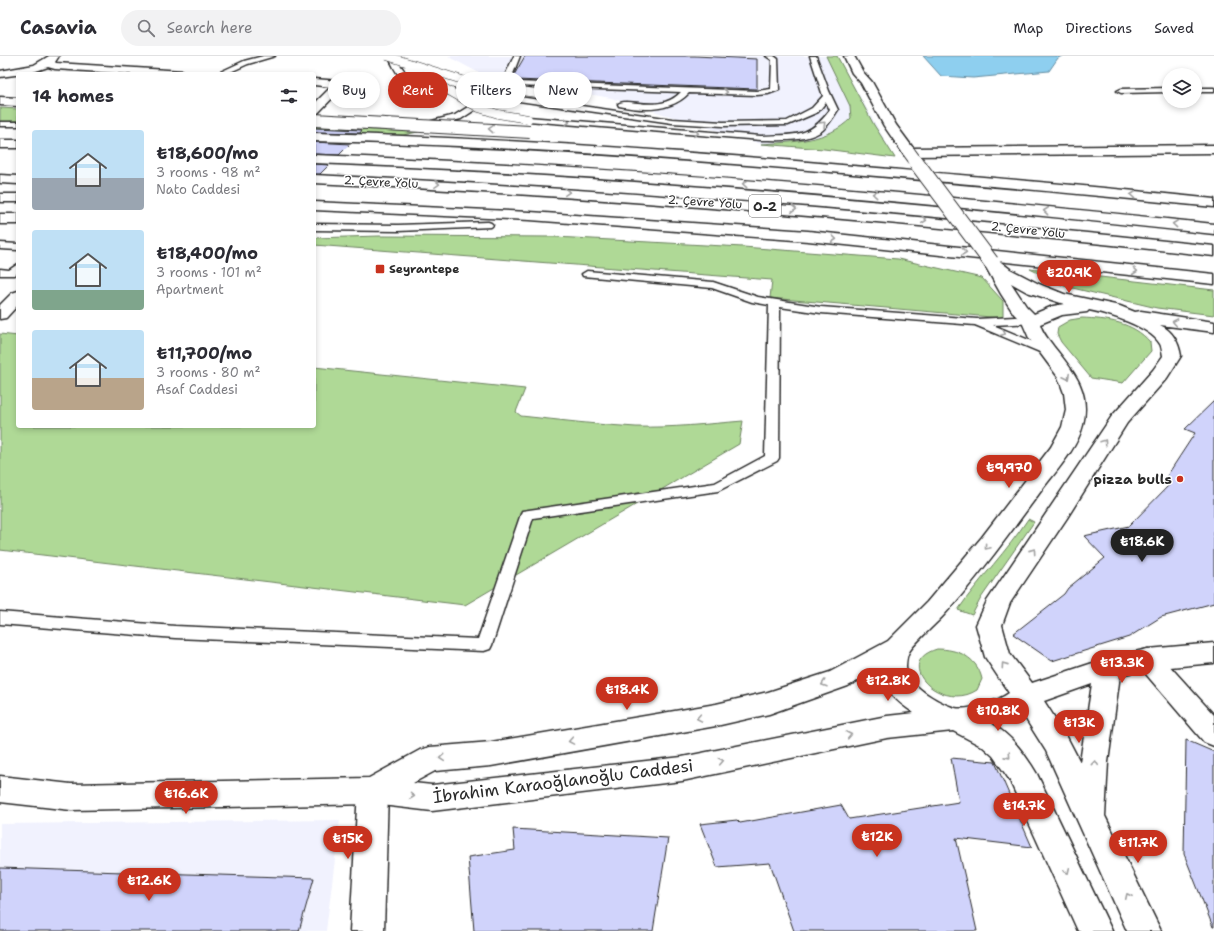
<!DOCTYPE html>
<html lang="en">
<head>
<meta charset="utf-8">
<style>
	:root { --surface:#fff; --page:#f2f2f3; --text:#2b2b33; --muted:#7c7c81; --line:#e1e1e2; --accent:#c8321e }
	body { margin:0; font-family:"Shantell Sans",sans-serif; background:var(--page); color:var(--text); height:100vh; display:flex; flex-direction:column; font-size:15px; white-space:nowrap }
	* { box-sizing:border-box; margin:0 }
	p { font-size:13px; color:var(--muted) }
	.icon { flex:none; width:22px; height:22px; fill:none; stroke:currentColor; stroke-width:2; stroke-linecap:round; stroke-linejoin:round }
	.map { position:relative; flex:1; overflow:hidden }
	.side { position:absolute; left:16px; top:16px; width:300px; height:356px; display:flex; flex-direction:column; background:var(--surface); border-radius:4px; box-shadow:0 2px 6px #0003 }
	.side>* { flex:none }
	.hud { position:absolute; left:328px; top:16px; width:380px; height:36px; display:flex; gap:8px }
	.buttons { position:absolute; left:1162px; top:12px; display:grid; gap:8px }
	.buttons a { display:grid; place-items:center; width:40px; height:40px; border-radius:50%; background:var(--surface); box-shadow:0 2px 6px #0003; font-size:20px }
	.price { position:absolute; translate:-50% -34px; padding:0 9px; border-radius:14px; background:var(--accent); color:#fff; font-size:13px; line-height:26px; filter:drop-shadow(0 1px 2px #0008) }
	.price::after { content:''; position:absolute; left:50%; top:24px; width:12px; height:9px; margin-left:-6px; background:inherit; clip-path:polygon(0 0,100% 0,50% 100%) }
	.price.on { background:#222; color:#fff }
	ul { padding:0; list-style:none }
	li { display:flex; align-items:center; gap:12px; height:100px; padding:0 16px }
	li span { display:grid; place-items:center; flex:none; width:112px; height:80px; border-radius:4px; color:#555 }
	li>.icon { margin-inline-start:auto }
	span .icon { width:48px; height:48px; fill:#fffc; stroke-width:1 }
	li b { font-size:17px }
	h2 { display:flex; justify-content:space-between; align-items:center; height:48px; padding:0 16px; font-size:17px }
	.chip { padding:0 14px; border-radius:18px; background:var(--surface); box-shadow:0 2px 6px #0003; font-size:14px; line-height:36px }
	.chip.on { background:var(--accent); color:#fff }
	header { display:flex; align-items:center; gap:24px; box-sizing:border-box; height:56px; padding:0 20px; background:var(--surface); border-bottom:1px solid var(--line) }
	header strong { font-size:19px }
	nav { display:flex; gap:22px; margin-inline-start:auto; font-size:14px }
	.search { width:280px; height:36px; background:var(--page); display:flex; align-items:center; gap:10px; box-sizing:border-box; padding:0 14px; border-radius:22px; color:var(--muted); font-size:15px }
	.map>svg:first-child { display:block }
	.built { fill:#f1f2fe }
	.green { fill:#afd996; stroke:#6d8260 }
	.water { fill:#8ecfef; stroke:#668da1 }
	.building { fill:#d0d3fb; stroke:#2b2b2b }
	.lines { fill:none; stroke-linecap:round; stroke-linejoin:round }
	.service-casing { stroke:#2b2b2b; stroke-width:3 }
	.pedestrian-casing { stroke:#2b2b2b; stroke-width:3 }
	.minor-casing { stroke:#2b2b2b; stroke-width:3 }
	.tertiary-casing { stroke:#2b2b2b; stroke-width:3 }
	.motorway-casing { stroke:#2b2b2b; stroke-width:3 }
	.service { fill:#fff; fill-rule:evenodd }
	.pedestrian { fill:#fff; fill-rule:evenodd }
	.minor { fill:#fff; fill-rule:evenodd }
	.tertiary { fill:#fff; fill-rule:evenodd }
	.motorway { fill:#fff; fill-rule:evenodd }
	.service-bridge-casing { stroke:#2b2b2b; stroke-width:9; stroke-linecap:butt }
	.tertiary-bridge-far1-casing { stroke:#2b2b2b; stroke-width:14; stroke-linecap:butt }
	.tertiary-bridge-casing { stroke:#2b2b2b; stroke-width:17; stroke-linecap:butt }
	.motorway-bridge-casing { stroke:#2b2b2b; stroke-width:14; stroke-linecap:butt }
	.service-bridge { stroke:#fff; stroke-width:8 }
	.tertiary-bridge-far1 { stroke:#fff; stroke-width:12 }
	.tertiary-bridge { stroke:#fff; stroke-width:15 }
	.motorway-bridge { stroke:#fff; stroke-width:12 }
	.oneway { stroke:#a0a0a0 }
	.poi-dot { fill:#c8321e; stroke:#fff; stroke-width:1.5 }
	.labels { text-anchor:middle; dominant-baseline:central; stroke-width:3; stroke-linejoin:round; paint-order:stroke }
	.far-street-label { font-size:12px; fill:#2b2b2b; stroke:#fff }
	.far-poi-label { font-size:12px; font-weight:bold; fill:#2b2b2b; stroke:#fff; text-anchor:start }
	.shield { fill:#fff; stroke:#6b6b6b; stroke-width:1 }
	.shield-label { font-size:13px; font-weight:bold; fill:#2b2b2b }
	.poi-label { font-size:14px; font-weight:bold; fill:#2b2b2b; stroke:#fff; text-anchor:end }
	.near-street-label { font-size:17px; fill:#2b2b2b; stroke:#fff }
</style>
</head>
<body>
<header>
<strong>Casavia</strong>
<div class="search"><svg class="icon" aria-label="search" viewBox="0 0 24 24"><circle cx="10" cy="10" r="6"/><path d="M15 15l6 6"/></svg>Search here</div>
<nav><a>Map</a><a>Directions</a><a>Saved</a></nav>
</header>
<div class="map">
<svg width="1214" height="875" viewBox="0 0 1214 875">
	<rect width="100%" height="100%" fill="#fff"/>
	<filter id="ink" filterUnits="userSpaceOnUse"><feTurbulence type="fractalNoise" baseFrequency=".025" numOctaves="2"/><feDisplacementMap in="SourceGraphic" scale="8" xChannelSelector="R" yChannelSelector="G"/><feConvolveMatrix kernelMatrix="1 2 1 2 8 2 1 2 1" color-interpolation-filters="sRGB"/></filter>
	<g filter="url(#ink)">
		<g class="built">
			<path d="M447,0H837L895,102L824,93L761,88L611,42L485,20Z"/>
			<path d="M340,764L326,875H0V768Z"/>
		</g>
		<g class="green">
			<path d="M826,0H837L874,69L895,102L824,93L761,88C792,86 828,86 851,62L850,50Z"/>
			<path d="M0,52L18,53V65L0,66Z"/>
			<path d="M314,71L418,76L403,79L314,77Z"/>
			<path d="M379,180L555,181L743,191L898,203L982,222L1003,245V262L770,242L772,224L314,189V182Z"/>
			<path d="M1030,213L1214,234V259L1157,252L1064,230Z"/>
			<path d="M1082,262C1107,263 1133,266 1150,286L1151,295L1123,327L1091,322L1061,286L1057,278L1058,271L1070,264Z"/>
			<path d="M0,278L18,280V370H314V311L525,333L516,356L521,360C560,364 598,369 636,371C672,372 707,368 743,365L739,388L465,549L0,494Z"/>
			<path d="M1028,463L1034,466L981,542L972,559L958,554C980,522 1007,495 1028,463Z"/>
			<path d="M937,593C958,593 977,601 982,623L977,634C942,657 890,607 937,593Z"/>
		</g>
		<path class="water" d="M923,0H1062L1058,2L1049,15L973,22L941,20Z"/>
		<g class="building">
			<path d="M525,0H695L757,3V33L516,24L513,22L514,19Z"/>
			<path d="M314,72L362,74L360,77L314,76Z"/>
			<path d="M314,86L350,88L339,99L314,98Z"/>
			<path d="M314,108L329,109L320,118H314Z"/>
			<path d="M1214,345V547L1161,561L1129,581L1052,605L1013,578L1064,538L1068,532L1105,502L1084,480L1129,470L1170,428L1163,426L1195,377L1185,373Z"/>
			<path d="M1186,684L1214,696V871H1213L1184,798Z"/>
			<path d="M951,702L995,706L1032,791L956,782L977,875H794L770,807L717,811L700,768L737,764L740,767L841,749L849,763L959,746Z"/>
			<path d="M513,773L668,782L653,875H474L468,801L515,794Z"/>
			<path d="M0,812L123,816L314,822L299,875H0Z"/>
		</g>
		<g class="lines">
			<g class="service-casing">
				<g id="service">
					<path d="M263,0H275L248,8L226,18H216L244,5Z"/>
					<path d="M388,0H394L408,20L426,29L435,32L490,37L672,63L723,66L787,65L812,52L823,40L810,0H816L829,35L838,54C833,61 828,71 820,76C803,86 780,84 761,84L528,65L524,63L528,61L761,80C794,78 809,83 830,54L826,46L818,56L788,69L723,70L672,67L490,41V44L461,63L423,72L419,70L420,68L455,59L484,41C458,38 424,40 403,24C396,18 392,7 388,0Z"/>
					<path d="M514,0H520L511,23L516,26L757,35L771,33L772,4L766,0H774L778,3L779,34L768,38L757,39L689,37C671,56 643,55 619,50L618,48C628,40 659,59 681,36L515,30L503,24Z"/>
					<path d="M1169,32V36L1121,37L1117,35L1121,33Z"/>
					<rect x="1195" y="32" width="19" height="4"/>
					<rect x="0" y="66" width="18" height="4"/>
					<path d="M488,166L491,167L493,169L491,171L398,175L314,174V168L398,169Z"/>
					<path d="M0,187L18,188V194L0,193Z"/>
					<path d="M18,208V216L15,219H0V213L9,214Z"/>
					<path d="M587,215L713,226L758,241L821,251L977,263L1015,261L1031,262L1037,265L1035,267L993,269L1055,295L1057,297L1055,299H1047L975,269L821,257L780,251L779,402L777,405L718,435L533,462L492,589L490,593L484,595L175,582L0,568V556L175,570L478,583L522,455L715,427L765,400L769,249L752,246L712,232L583,220L582,218Z"/>
				</g>
			</g>
			<g class="pedestrian-casing">
				<g id="pedestrian">
					<path d="M49,0H59L55,6L56,7L183,15L188,18H132L55,13L48,11L30,17L0,21V15L34,9Z"/>
					<path d="M314,23L340,25L346,28L318,57L314,59V48L331,31L314,29Z"/>
					<path d="M18,235V249L6,262L0,263V249L12,237Z"/>
				</g>
			</g>
			<g class="minor-casing">
				<g id="minor">
					<path d="M1214,89V97L909,100L904,99L902,96L904,93L909,92Z"/>
					<path d="M1148,593L1157,596L1214,659V690L1204,686L1139,610L1135,603L1139,596Z"/>
					<path d="M373,722L383,726L388,735L384,875H350L358,735L363,726Z"/>
				</g>
			</g>
			<g class="tertiary-casing">
				<g id="tertiary">
					<path d="M844,0H854L863,16L872,26L896,69L916,96L914,99H904L884,70L861,27L852,17Z"/>
					<path d="M991,201L997,203L1010,213L1039,228L1064,238L1120,250L1135,256L1141,255L1214,266V276L1160,269C1173,275 1179,287 1181,300L1167,322L1127,367L1067,462L1010,547L1002,569L1010,598L1032,627L1108,602L1148,593L1214,587V607L1148,613L1120,619L1108,706L1105,760L1161,875H1127L1046,695L1022,657L992,668C1013,681 1025,698 1037,718L1112,875H1078L1009,723L993,700L983,691L953,675L887,682L682,725L432,755L373,748L71,754L0,746V720L71,728L369,722L420,694L430,691L491,686L716,648L768,636L830,616L888,585L927,546L982,481L1051,391L1062,371L1066,354L1064,337L1058,321L1029,282L1022,266L1014,258L1001,238L983,206L985,203ZM1011,227L1027,236L1064,248L1053,250L1034,258L1026,250ZM1089,254C1108,258 1150,270 1160,288C1162,291 1162,296 1163,300L1153,314L1112,360L987,545L976,569L985,601L1009,637C998,645 968,655 955,652C939,647 906,629 906,611C906,607 907,599 909,596C914,587 936,568 944,559C979,520 1010,477 1041,435C1056,415 1077,393 1083,369C1091,335 1074,316 1054,291C1049,284 1042,276 1040,268L1062,259L1087,256ZM880,613C886,636 895,644 914,657L887,660L682,701L432,729L413,727L435,715L491,710L716,670L769,658L848,630ZM1092,628L1080,706L1067,681L1044,645Z"/>
				</g>
			</g>
			<g class="motorway-casing">
				<g id="motorway">
					<path d="M0,41L18,42V50L0,49Z"/>
					<path d="M314,77C494,82 673,94 853,110C973,120 1094,130 1214,143V151C1094,139 973,128 853,118C673,102 494,89 314,85Z"/>
					<rect x="0" y="84" width="18" height="8"/>
					<path d="M314,99C615,110 914,136 1214,168V178C915,145 615,118 314,107Z"/>
					<path d="M0,119L18,120V128L0,127Z"/>
					<path d="M314,119C615,133 915,158 1214,190V200C915,167 615,141 314,127Z"/>
					<rect x="0" y="138" width="18" height="8"/>
					<path d="M314,146L530,156L808,175L1214,218V228L808,185L530,164L314,154Z"/>
					<rect x="0" y="158" width="18" height="10"/>
				</g>
			</g>
			<use href="#service" class="service"/>
			<use href="#pedestrian" class="pedestrian"/>
			<use href="#minor" class="minor"/>
			<use href="#tertiary" class="tertiary"/>
			<use href="#motorway" class="motorway"/>
			<g class="service-bridge-casing">
				<g id="service-bridge">
					<path d="M387,0L478,29L550,39"/>
					<path d="M409,12L479,52L498,58L528,63"/>
				</g>
			</g>
			<g class="tertiary-bridge-far1-casing">
				<path id="tertiary-bridge-far1" d="M909,96L917,107"/>
			</g>
			<g class="tertiary-bridge-casing">
				<path id="tertiary-bridge" d="M916,106L991,206"/>
			</g>
			<g class="motorway-bridge-casing">
				<path id="motorway-bridge" d="M314,64L530,76"/>
			</g>
			<use href="#service-bridge" class="service-bridge"/>
			<use href="#tertiary-bridge-far1" class="tertiary-bridge-far1"/>
			<use href="#tertiary-bridge" class="tertiary-bridge"/>
			<use href="#motorway-bridge" class="motorway-bridge"/>
		</g>
		<defs><path id="oneway-chevron" d="M-2-3.5L2.5 0L-2 3.5" fill="none" stroke-width="1.6" stroke-linecap="round" stroke-linejoin="round"/></defs>
		<g class="oneway">
			<use href="#oneway-chevron" transform="translate(725 36) rotate(2)"/>
			<use href="#oneway-chevron" transform="translate(567 66) rotate(5)"/>
			<use href="#oneway-chevron" transform="translate(823 68) rotate(-44)"/>
			<use href="#oneway-chevron" transform="translate(491 73) rotate(-176)"/>
			<use href="#oneway-chevron" transform="translate(696 77) rotate(5)"/>
			<use href="#oneway-chevron" transform="translate(437 128) rotate(3)"/>
			<use href="#oneway-chevron" transform="translate(745 128) rotate(-175)"/>
			<use href="#oneway-chevron" transform="translate(567 136) rotate(4)"/>
			<use href="#oneway-chevron" transform="translate(875 138) rotate(-175)"/>
			<use href="#oneway-chevron" transform="translate(1133 139) rotate(-174)"/>
			<use href="#oneway-chevron" transform="translate(794 153) rotate(5)"/>
			<use href="#oneway-chevron" transform="translate(1046 155) rotate(-174)"/>
			<use href="#oneway-chevron" transform="translate(924 164) rotate(5)"/>
			<use href="#oneway-chevron" transform="translate(1175 168) rotate(-174)"/>
			<use href="#oneway-chevron" transform="translate(834 183) rotate(6)"/>
			<use href="#oneway-chevron" transform="translate(964 196) rotate(6)"/>
			<use href="#oneway-chevron" transform="translate(1135 215) rotate(6)"/>
			<use href="#oneway-chevron" transform="translate(1175 266) rotate(-169)"/>
			<use href="#oneway-chevron" transform="translate(1003 277) rotate(22)"/>
			<use href="#oneway-chevron" transform="translate(1067 321) rotate(63)"/>
			<use href="#oneway-chevron" transform="translate(1104 386) rotate(-56)"/>
			<use href="#oneway-chevron" transform="translate(987 491) rotate(130)"/>
			<use href="#oneway-chevron" transform="translate(1033 495) rotate(-55)"/>
			<use href="#oneway-chevron" transform="translate(1004 609) rotate(-125)"/>
			<use href="#oneway-chevron" transform="translate(824 628) rotate(161)"/>
			<use href="#oneway-chevron" transform="translate(699 662) rotate(170)"/>
			<use href="#oneway-chevron" transform="translate(849 679) rotate(-12)"/>
			<use href="#oneway-chevron" transform="translate(571 685) rotate(170)"/>
			<use href="#oneway-chevron" transform="translate(1008 700) rotate(48)"/>
			<use href="#oneway-chevron" transform="translate(442 702) rotate(175)"/>
			<use href="#oneway-chevron" transform="translate(721 705) rotate(-12)"/>
			<use href="#oneway-chevron" transform="translate(1095 707) rotate(-84)"/>
			<use href="#oneway-chevron" transform="translate(412 740) rotate(7)"/>
			<use href="#oneway-chevron" transform="translate(1067 815) rotate(65)"/>
			<use href="#oneway-chevron" transform="translate(1128 840) rotate(-115)"/>
		</g>
	</g>
	<g class="poi-dot">
		<rect x="375" y="208" width="10" height="10" rx="2"/>
		<circle cx="1180" cy="423" r="4"/>
	</g>
	<g class="labels">
		<g class="far-street-label">
			<text transform="translate(381 126) rotate(3)">2. Çevre Yolu</text>
			<text transform="translate(705 146) rotate(4)">2. Çevre Yolu</text>
			<text transform="translate(1028 174) rotate(6)">2. Çevre Yolu</text>
		</g>
		<g class="far-poi-label">
			<text x="389" y="213">Seyrantepe</text>
		</g>
		<rect class="shield" x="749" y="139" width="32" height="22" rx="3"/>
		<g class="shield-label">
			<text x="765" y="150">O-2</text>
		</g>
		<g class="poi-label">
			<text x="1172" y="423">pizza bulls</text>
		</g>
		<g class="near-street-label">
			<text transform="translate(563 725) rotate(-7)">İbrahim Karaoğlanoğlu Caddesi</text>
		</g>
	</g>
</svg>
<div class="buttons">
<a><svg class="icon" aria-label="layers" viewBox="0 0 24 24"><path d="M12 4l9 5-9 5-9-5zM3 14l9 5 9-5"/></svg></a>
</div>
<b class="price" style="left:1069px;top:238px">₺20.9K</b>
<b class="price" style="left:1009px;top:433px">₺9,970</b>
<b class="price on" style="left:1142px;top:507px">₺18.6K</b>
<b class="price" style="left:1122px;top:628px">₺13.3K</b>
<b class="price" style="left:888px;top:646px">₺12.8K</b>
<b class="price" style="left:627px;top:655px">₺18.4K</b>
<b class="price" style="left:998px;top:676px">₺10.8K</b>
<b class="price" style="left:1079px;top:688px">₺13K</b>
<b class="price" style="left:186px;top:759px">₺16.6K</b>
<b class="price" style="left:1024px;top:771px">₺14.7K</b>
<b class="price" style="left:877px;top:802px">₺12K</b>
<b class="price" style="left:348px;top:804px">₺15K</b>
<b class="price" style="left:1138px;top:808px">₺11.7K</b>
<b class="price" style="left:149px;top:846px">₺12.6K</b>
<div class="hud">
<a class="chip">Buy</a>
<a class="chip on">Rent</a>
<a class="chip">Filters</a>
<a class="chip">New</a>
</div>
<section class="side">
<h2>14 homes<svg class="icon" aria-label="filters" viewBox="0 0 24 24"><path d="M4 7h16M4 17h16"/><circle cx="9" cy="7" r="2"/><circle cx="15" cy="17" r="2"/></svg></h2>
<ul>
<li><span style="background:linear-gradient(#bfe0f5 60%,#9aa5b1 0)"><svg class="icon" aria-label="home" viewBox="0 0 24 24"><path d="M3 11l9-7 9 7M6 9v11h12V9"/></svg></span><div><b>₺18,600/mo</b><p>3 rooms · 98 m²</p><p>Nato Caddesi</p></div></li>
<li><span style="background:linear-gradient(#bfe0f5 75%,#7fa58c 0)"><svg class="icon" aria-label="home" viewBox="0 0 24 24"><path d="M3 11l9-7 9 7M6 9v11h12V9"/></svg></span><div><b>₺18,400/mo</b><p>3 rooms · 101 m²</p><p>Apartment</p></div></li>
<li><span style="background:linear-gradient(#bfe0f5 60%,#b9a48a 0)"><svg class="icon" aria-label="home" viewBox="0 0 24 24"><path d="M3 11l9-7 9 7M6 9v11h12V9"/></svg></span><div><b>₺11,700/mo</b><p>3 rooms · 80 m²</p><p>Asaf Caddesi</p></div></li>
</ul>
</section>
</div>
</body>
</html>
